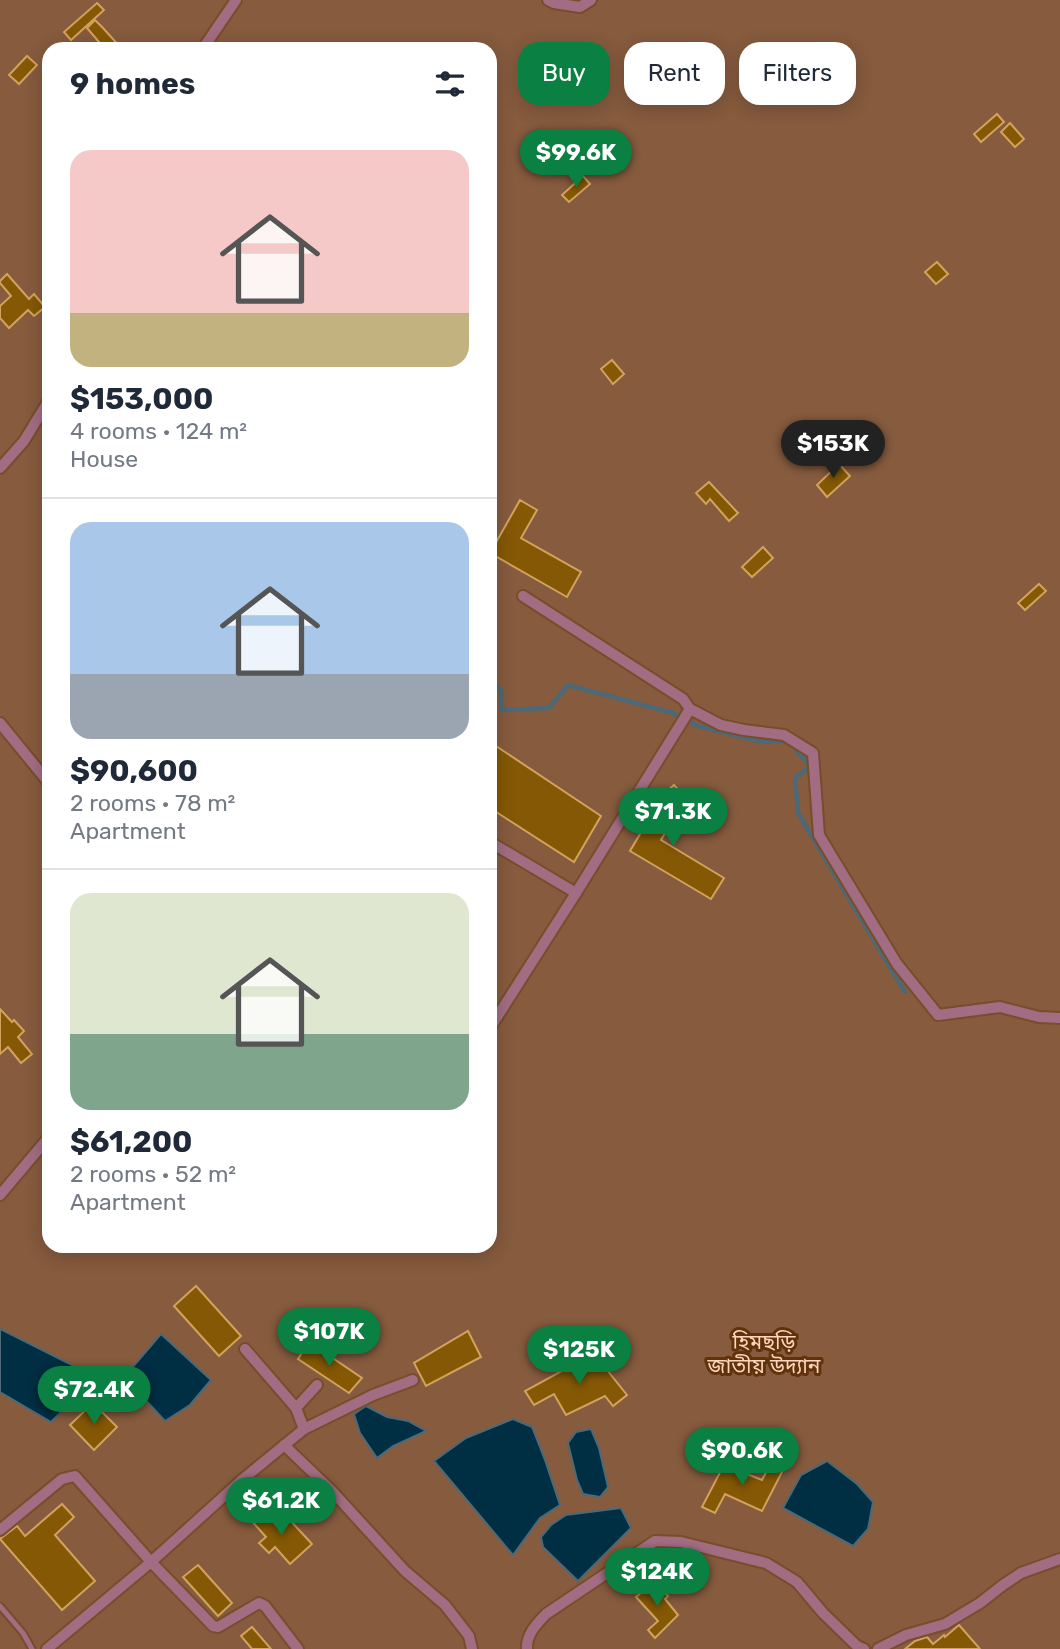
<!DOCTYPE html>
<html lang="en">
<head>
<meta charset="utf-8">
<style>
	:root { --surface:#fff; --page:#f6f6f7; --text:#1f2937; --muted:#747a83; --line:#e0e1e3; --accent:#0b8043 }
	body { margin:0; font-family:Rubik,"Noto Sans Bengali",sans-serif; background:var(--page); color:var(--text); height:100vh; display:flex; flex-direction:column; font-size:26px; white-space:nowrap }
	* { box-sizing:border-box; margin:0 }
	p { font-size:23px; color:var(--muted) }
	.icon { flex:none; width:38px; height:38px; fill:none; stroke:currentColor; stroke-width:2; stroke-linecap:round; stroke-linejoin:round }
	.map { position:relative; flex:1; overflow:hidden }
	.details { position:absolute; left:42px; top:42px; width:455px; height:1211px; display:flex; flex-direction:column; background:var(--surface); border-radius:21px; box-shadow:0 4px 18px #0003 }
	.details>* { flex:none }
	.guide { position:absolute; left:518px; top:42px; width:436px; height:63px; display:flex; gap:14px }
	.price { position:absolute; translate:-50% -60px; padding:0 16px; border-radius:24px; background:var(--accent); color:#fff; font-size:23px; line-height:46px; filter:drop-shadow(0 2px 4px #0008) }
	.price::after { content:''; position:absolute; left:50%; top:42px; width:21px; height:16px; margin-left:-10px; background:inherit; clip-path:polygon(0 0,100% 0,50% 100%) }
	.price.active { background:#222; color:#fff }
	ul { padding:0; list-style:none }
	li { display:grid; align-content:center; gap:14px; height:371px; padding:0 28px }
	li+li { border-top:2px solid var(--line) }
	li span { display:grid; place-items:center; height:217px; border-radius:21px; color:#555 }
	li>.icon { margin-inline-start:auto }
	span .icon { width:126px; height:126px; fill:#fffc; stroke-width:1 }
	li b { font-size:30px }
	h2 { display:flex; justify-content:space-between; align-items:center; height:84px; padding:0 28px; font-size:30px }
	.tag { padding:0 24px; border-radius:21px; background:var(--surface); box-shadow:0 4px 18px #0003; font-size:24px; line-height:63px }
	.tag.active { background:var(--accent); color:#fff }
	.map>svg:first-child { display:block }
	.green { fill:#865b3e; fill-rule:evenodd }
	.water { fill:#002e43; stroke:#4b6976; stroke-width:2 }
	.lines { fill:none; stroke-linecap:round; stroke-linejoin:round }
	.stream { stroke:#4b6976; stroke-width:4.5 }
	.building { fill:#845805; stroke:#d3a25c; stroke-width:2 }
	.lane-casing { stroke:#774d2b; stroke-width:9 }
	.street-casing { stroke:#774d2b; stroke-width:14 }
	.lane { stroke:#a26d82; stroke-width:5 }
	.street { stroke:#a26d82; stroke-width:10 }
	.labels { text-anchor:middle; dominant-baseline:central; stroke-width:6; stroke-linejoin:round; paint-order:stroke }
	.park-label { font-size:21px; fill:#fcd6be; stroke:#62320b }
</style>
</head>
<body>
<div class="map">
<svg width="1060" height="1649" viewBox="0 0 1060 1649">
	<rect width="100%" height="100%" fill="#62320b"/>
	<path class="green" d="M0,0H1060V1649H0ZM49,49H490V1246H49Z"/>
	<g class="water">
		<path d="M0,1329L96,1377L51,1422L0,1392Z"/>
		<path d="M161,1334L211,1380L190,1405L165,1421L124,1377Z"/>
		<path d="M366,1406L387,1417L408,1421L426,1431L393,1446L377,1458L360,1433L354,1414Z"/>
		<path d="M513,1419L532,1427L545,1460L560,1505L540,1518L513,1555L434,1461L466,1438Z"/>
		<path d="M591,1429L599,1448L608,1487L600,1497L583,1494L577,1480L568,1443L576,1432Z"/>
		<path d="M827,1461L857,1484L873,1502L868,1529L853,1546L783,1508L801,1475Z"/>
		<path d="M621,1508L631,1528L578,1581L543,1547L541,1537L551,1525L566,1515Z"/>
	</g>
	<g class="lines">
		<path class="stream" d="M490,681L501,690L502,710L549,708L568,685L673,713L698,726L758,741H791L797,752L811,766L795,778L798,813L905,992"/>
	</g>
	<g class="building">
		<path d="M97,3L104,10L71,40L64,32Z"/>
		<path d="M95,20L103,28L122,49H91L99,42L87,28Z"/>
		<path d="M27,56L37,65L19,84L9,75Z"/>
		<path d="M997,114L1004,122L981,142L974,134Z"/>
		<path d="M1010,123L1024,139L1015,147L1001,132Z"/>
		<path d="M583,176L590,184L569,202L562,195Z"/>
		<path d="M937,262L948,274L936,284L925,272Z"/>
		<path d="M7,274L29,299L34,294L45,307L34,316L28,310L9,328L0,318V306L11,296L0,283V281Z"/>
		<path d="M612,360L624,374L613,384L601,369Z"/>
		<path d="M839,464L850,476L827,497L817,485Z"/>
		<path d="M709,482L738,513L729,521L710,499L706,504L696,493Z"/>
		<path d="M520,500L537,510L521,538L581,572L567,597L490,553Z"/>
		<path d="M763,547L773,558L752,577L742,567Z"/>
		<path d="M1039,584L1046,591L1025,610L1018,603Z"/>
		<path d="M490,742L601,816L574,862L490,808Z"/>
		<path d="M674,785L688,801L680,808L661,840L724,878L711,899L630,851L664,794Z"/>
		<path d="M0,1009L12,1022L14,1020L24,1031L18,1037L32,1054L21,1063L8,1047L0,1054Z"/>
		<path d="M196,1286L241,1336L219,1356L174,1306Z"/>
		<path d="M468,1331L481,1357L426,1386L414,1363Z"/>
		<path d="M309,1342L362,1378L349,1393L298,1359Z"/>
		<path d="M591,1350L627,1395L613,1406L605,1396L566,1415L554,1394L534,1405L525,1391L573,1365Z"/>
		<path d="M93,1403L117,1427L94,1450L70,1425Z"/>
		<path d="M727,1459L740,1465L737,1470L762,1480L770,1465L782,1472L762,1511L725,1494L715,1513L702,1507Z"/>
		<path d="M62,1504L74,1517L55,1535L95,1581L62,1610L0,1539L17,1526L25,1536Z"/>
		<path d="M262,1509L277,1526L287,1517L312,1544L290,1564L275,1547L269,1553L259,1543L266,1537L250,1519Z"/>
		<path d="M198,1565L232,1603L218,1616L183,1577Z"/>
		<path d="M655,1581L668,1596L665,1599L678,1615L655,1638L648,1630L658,1621L636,1597Z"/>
		<path d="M959,1625L980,1649H905L915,1641L927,1637L933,1644L944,1635L945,1637Z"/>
		<path d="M252,1627L271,1649H252L241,1636Z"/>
	</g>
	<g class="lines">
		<g class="lane-casing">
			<path id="lane" d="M0,1606L23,1633L32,1649"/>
		</g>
		<g class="street-casing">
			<g id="street">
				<path d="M548,0L554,3L580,7L591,0"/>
				<path d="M206,44L236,0"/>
				<path d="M0,468L24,441L49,400"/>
				<path d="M523,596L683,699L690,709L721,725L744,730L784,735L813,753L819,835L897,964L938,1015L1000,1007L1039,1017L1060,1018"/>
				<path d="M0,723L49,783"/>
				<path d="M490,842L576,893"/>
				<path d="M490,1028L576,893L690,709"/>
				<path d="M0,1195L49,1137"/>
				<path d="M245,1349L296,1408L304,1429"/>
				<path d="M296,1408L317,1385"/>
				<path d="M284,1445L332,1491L405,1571L445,1605L469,1636L472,1649"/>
				<path d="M0,1530L62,1479L75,1476L151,1562L213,1626L218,1627L259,1603L265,1606L298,1649"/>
				<path d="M47,1649L151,1562L243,1479L304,1429L373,1395L413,1380"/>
				<path d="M527,1649C526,1634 537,1624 546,1614L655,1541L681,1542L766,1563L797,1582L823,1613L857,1646L864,1649"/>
				<path d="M878,1649L906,1635L945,1624L980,1603L1003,1585L1021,1573L1060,1559"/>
			</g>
		</g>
		<use href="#lane" class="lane"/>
		<use href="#street" class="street"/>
	</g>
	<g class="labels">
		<g class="park-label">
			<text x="764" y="1341">হিমছড়ি<tspan x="764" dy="24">জাতীয় উদ্যান</tspan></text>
		</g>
	</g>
</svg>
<b class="price" style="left:576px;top:189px">$99.6K</b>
<b class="price active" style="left:833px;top:480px">$153K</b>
<b class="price" style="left:673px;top:848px">$71.3K</b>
<b class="price" style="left:329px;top:1368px">$107K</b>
<b class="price" style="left:579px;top:1386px">$125K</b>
<b class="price" style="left:94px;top:1426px">$72.4K</b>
<b class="price" style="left:742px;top:1487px">$90.6K</b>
<b class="price" style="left:281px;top:1537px">$61.2K</b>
<b class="price" style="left:657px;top:1608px">$124K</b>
<div class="guide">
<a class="tag active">Buy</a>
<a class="tag">Rent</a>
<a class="tag">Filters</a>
</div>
<section class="details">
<h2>9 homes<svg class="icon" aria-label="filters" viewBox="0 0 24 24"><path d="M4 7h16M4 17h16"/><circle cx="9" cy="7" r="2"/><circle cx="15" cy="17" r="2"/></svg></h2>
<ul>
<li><span style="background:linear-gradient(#f6c9c9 75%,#c2b280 0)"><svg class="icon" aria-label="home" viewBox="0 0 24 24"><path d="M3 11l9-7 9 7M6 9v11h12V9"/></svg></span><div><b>$153,000</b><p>4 rooms · 124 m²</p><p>House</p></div></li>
<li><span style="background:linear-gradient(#a9c7e8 70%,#9aa5b1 0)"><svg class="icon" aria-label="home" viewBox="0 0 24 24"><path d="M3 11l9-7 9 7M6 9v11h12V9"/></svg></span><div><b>$90,600</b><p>2 rooms · 78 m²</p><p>Apartment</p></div></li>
<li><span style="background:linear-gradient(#dfe7d0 65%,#7fa58c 0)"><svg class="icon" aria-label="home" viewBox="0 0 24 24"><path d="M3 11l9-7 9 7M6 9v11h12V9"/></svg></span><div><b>$61,200</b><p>2 rooms · 52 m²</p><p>Apartment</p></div></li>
</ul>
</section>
</div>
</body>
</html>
